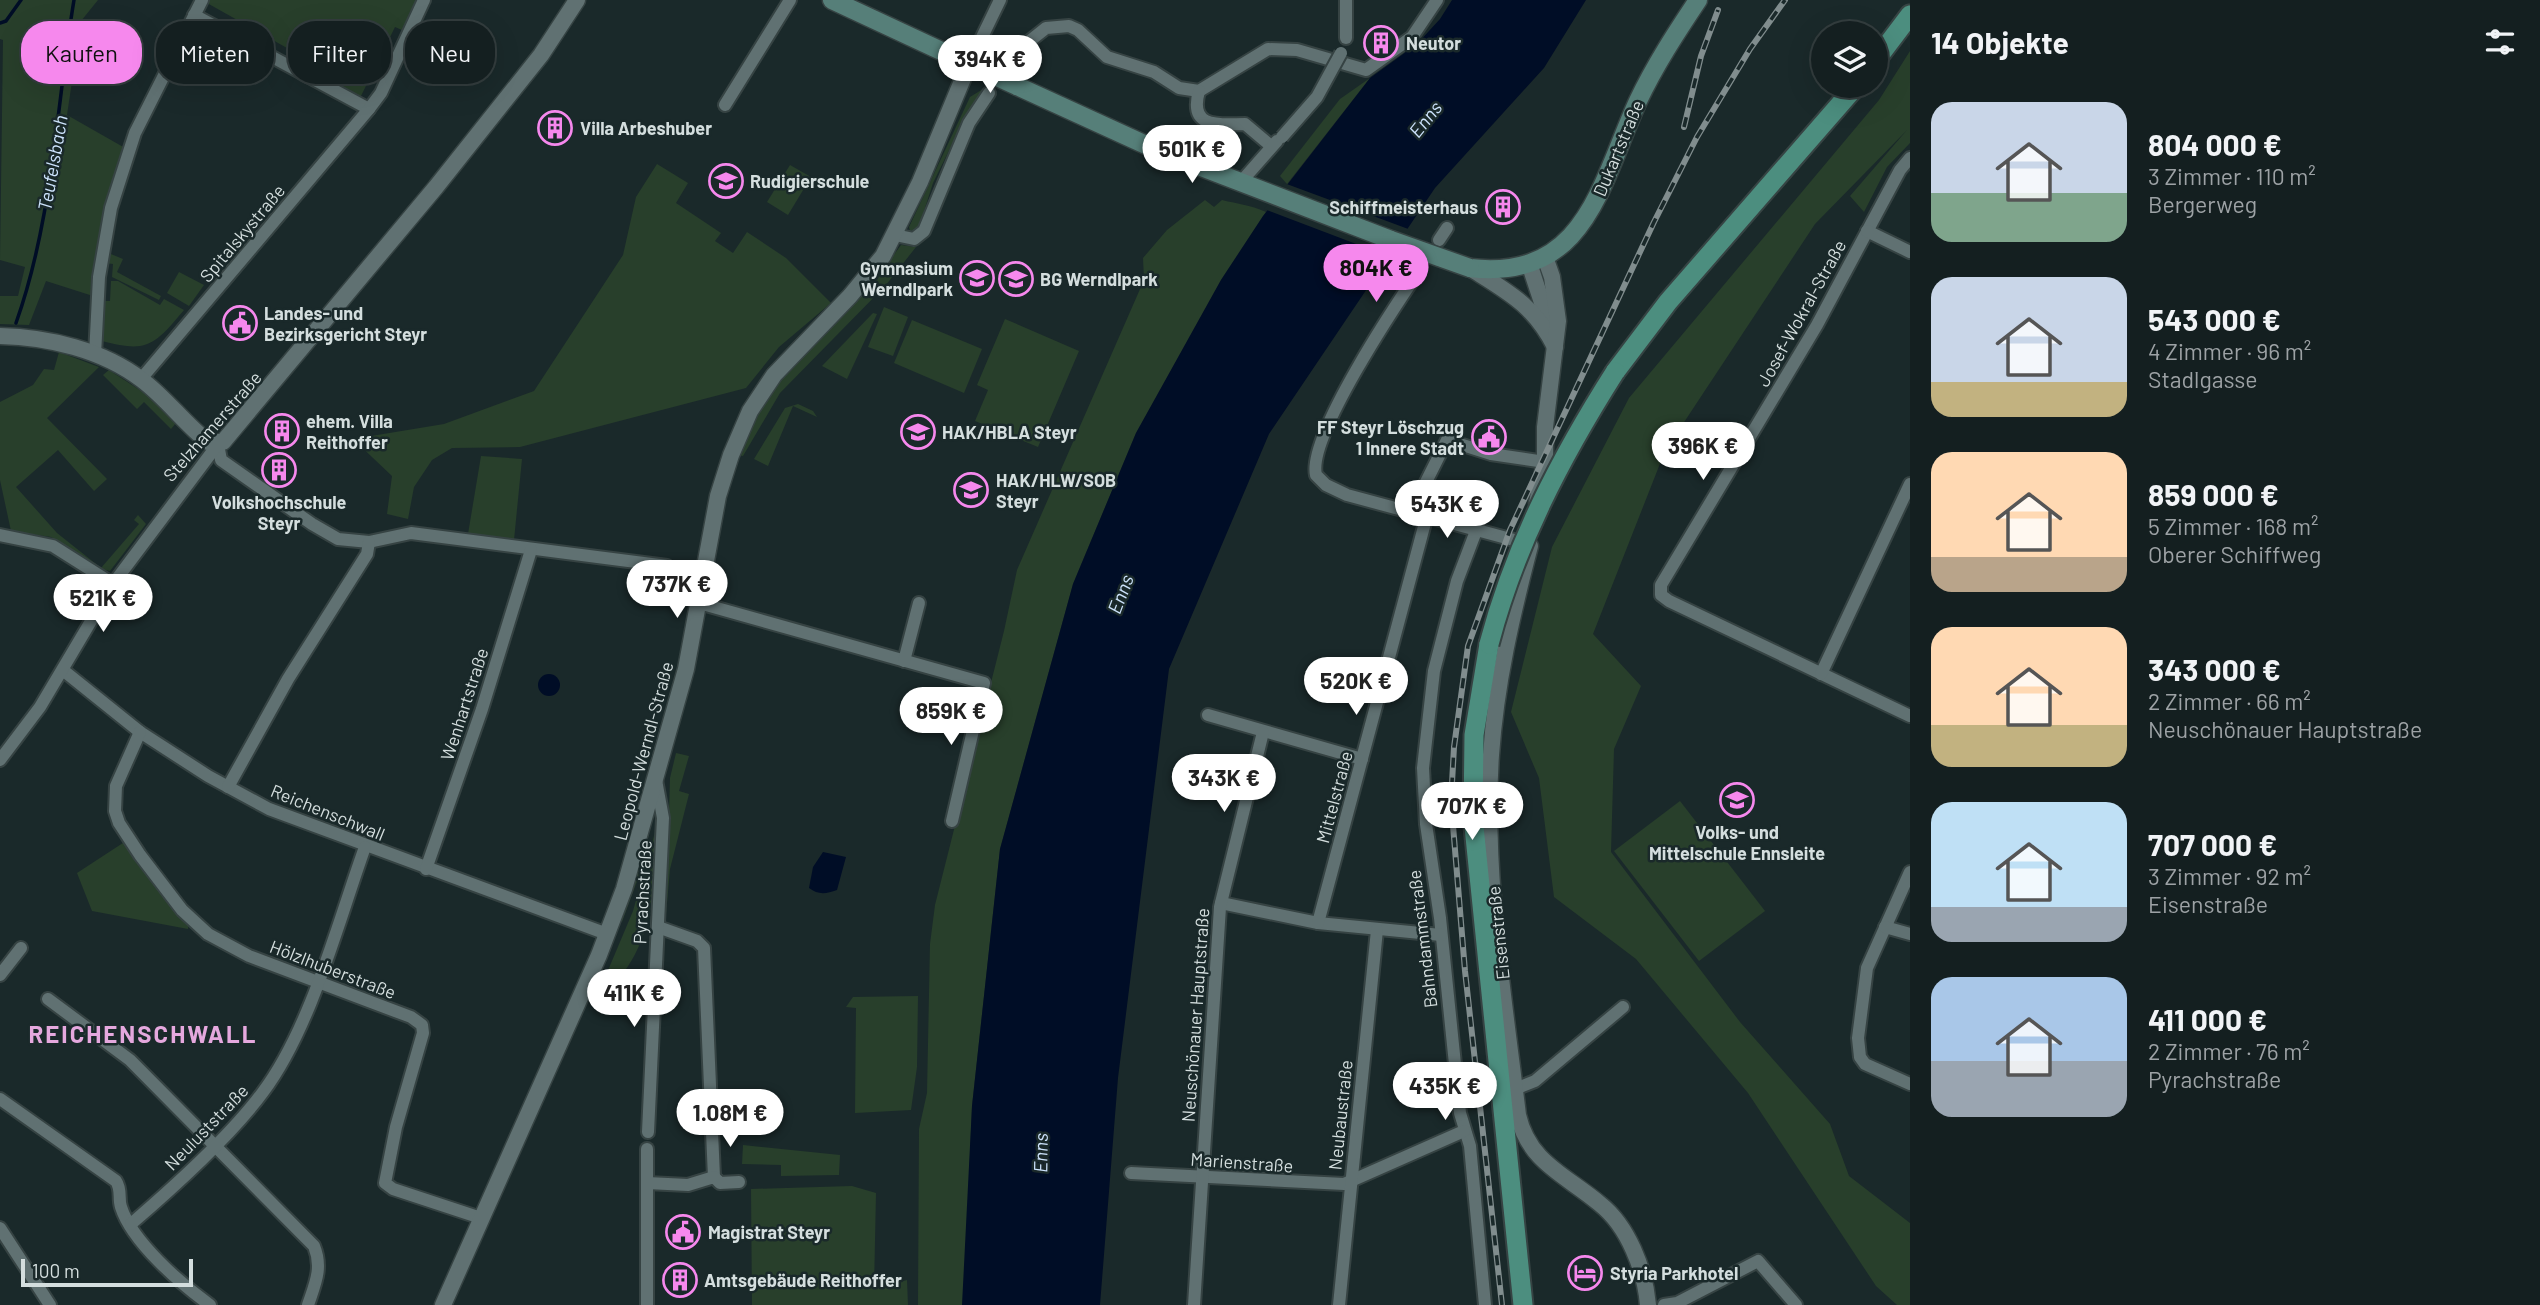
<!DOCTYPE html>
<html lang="de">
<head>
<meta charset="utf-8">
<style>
	:root { --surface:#141f20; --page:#212c2d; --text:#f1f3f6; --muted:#9da2a5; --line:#333d3e; --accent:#f688ed }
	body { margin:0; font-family:Barlow,sans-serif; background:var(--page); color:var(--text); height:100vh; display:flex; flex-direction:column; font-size:26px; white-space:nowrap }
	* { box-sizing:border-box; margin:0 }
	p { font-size:23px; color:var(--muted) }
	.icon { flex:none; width:38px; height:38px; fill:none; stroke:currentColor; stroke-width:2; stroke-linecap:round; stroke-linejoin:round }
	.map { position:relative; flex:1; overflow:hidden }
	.side { display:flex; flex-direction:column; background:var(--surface); width:630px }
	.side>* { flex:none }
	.banner { position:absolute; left:21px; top:21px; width:665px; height:63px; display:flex; gap:14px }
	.fabs { position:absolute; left:1811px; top:21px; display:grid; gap:14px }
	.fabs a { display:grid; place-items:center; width:77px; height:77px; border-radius:50%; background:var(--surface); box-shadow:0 7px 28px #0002,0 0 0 2px var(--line); font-size:35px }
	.scale { position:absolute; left:21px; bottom:18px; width:172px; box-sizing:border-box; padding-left:7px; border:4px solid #d4dede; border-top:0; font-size:19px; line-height:24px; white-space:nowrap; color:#d4dede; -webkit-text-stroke:5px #1a292a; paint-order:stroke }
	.price { position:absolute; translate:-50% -60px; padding:0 16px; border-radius:24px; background:#fff; color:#222; font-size:23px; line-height:46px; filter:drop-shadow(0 2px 4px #0008) }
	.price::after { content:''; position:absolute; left:50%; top:42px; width:21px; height:16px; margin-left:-10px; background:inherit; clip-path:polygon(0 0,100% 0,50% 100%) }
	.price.current { background:var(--accent); color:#111 }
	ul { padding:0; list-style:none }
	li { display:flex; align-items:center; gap:21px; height:175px; padding:0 21px }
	li span { display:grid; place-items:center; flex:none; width:196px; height:140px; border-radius:21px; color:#555 }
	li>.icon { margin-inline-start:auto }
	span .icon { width:84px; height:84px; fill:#fffc; stroke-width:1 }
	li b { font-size:30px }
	h2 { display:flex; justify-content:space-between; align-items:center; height:84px; padding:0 21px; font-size:30px }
	.tag { padding:0 24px; border-radius:28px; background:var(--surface); box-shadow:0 7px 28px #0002,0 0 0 2px var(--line); font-size:24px; line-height:63px }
	.tag.current { background:var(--accent); color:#111 }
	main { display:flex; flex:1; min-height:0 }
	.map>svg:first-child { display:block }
	.green { fill:#283f2b }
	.water { fill:#000d26 }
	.pier { fill:#1a292a }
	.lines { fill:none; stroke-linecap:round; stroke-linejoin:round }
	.stream { stroke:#000d26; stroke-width:3.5 }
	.minor-casing { stroke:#364343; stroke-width:16 }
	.tertiary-casing { stroke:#364343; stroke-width:19 }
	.secondary-casing { stroke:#364343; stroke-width:21 }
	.primary-casing { stroke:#364343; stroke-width:23 }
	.minor { stroke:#607172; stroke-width:12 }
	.tertiary { stroke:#607172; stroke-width:16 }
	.secondary { stroke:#567f79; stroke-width:18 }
	.primary { stroke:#4c8e7f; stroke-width:19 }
	.rail-casing { stroke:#818d8e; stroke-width:6 }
	.rail { stroke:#1a292a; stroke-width:3.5; stroke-dasharray:10; stroke-linecap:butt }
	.minor-bridge-casing { stroke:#364343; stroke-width:16; stroke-linecap:butt }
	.secondary-bridge-casing { stroke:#364343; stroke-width:21; stroke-linecap:butt }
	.primary-bridge-casing { stroke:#364343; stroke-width:23; stroke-linecap:butt }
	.minor-bridge { stroke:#607172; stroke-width:12 }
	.secondary-bridge { stroke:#567f79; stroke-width:18 }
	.primary-bridge { stroke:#4c8e7f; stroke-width:19 }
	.labels { text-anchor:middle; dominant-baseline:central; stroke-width:5; stroke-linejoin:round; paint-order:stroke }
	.poi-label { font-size:18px; font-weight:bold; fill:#d4dede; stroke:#1a292a; text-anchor:start }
	.street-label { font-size:18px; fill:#d4dede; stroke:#1a292a }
	.water-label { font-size:19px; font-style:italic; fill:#cde3fc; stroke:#1a292a }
	.district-label { font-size:24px; font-weight:bold; letter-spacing:2px; fill:#e5a8de; stroke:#1a292a }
</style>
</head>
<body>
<main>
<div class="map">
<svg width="1910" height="1305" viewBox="0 0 1910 1305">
	<rect width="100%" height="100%" fill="#1a292a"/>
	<g class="green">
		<path d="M0,0H98L81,21L67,115L125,148L93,296L46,281L29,325L0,324V296H18L25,267L0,260L3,40L0,39Z"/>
		<path d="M209,0H416L402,30L395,27L360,98L315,74L319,66L207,3Z"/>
		<path d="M1910,51V143L1887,167L1864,212L1850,196L1907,130L1815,224L1665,451L1593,634L1641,686L1614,749L1611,852L1740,1022L1830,1124L1849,1176L1910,1223V1305H1897L1876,1286L1748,1093L1636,959L1554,897L1539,778L1511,712L1552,547L1629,398L1879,100Z"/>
		<path d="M1370,78L1287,184L1280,176L1340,99Z"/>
		<path d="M983,89L965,118L933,183L918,230L910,231L909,227L970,97Z"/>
		<path d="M657,164L688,183L676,203L721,233L715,241L733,253L747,232L786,258L831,303L779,347L746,388L520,447L452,448L432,460L414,487L408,519L387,514L392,476L353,439L444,424L534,391L623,255L636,197Z"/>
		<path d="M790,165L811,177L788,215L767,202Z"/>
		<path d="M1205,200L1214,207L1222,200C1238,204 1251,205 1266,212L1221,280L1136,433L1073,584L1000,849L972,1106L964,1305H918L919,1129L927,1093L930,944L935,905L1004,631L1017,570L1144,280L1143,258L1167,230Z"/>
		<path d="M901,245L916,247L886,285L780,393L743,456L737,455C750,426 764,396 784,371C821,327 868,292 901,245Z"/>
		<path d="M106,252L123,259L117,272L161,296L159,300L112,277L113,264L105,263Z"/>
		<path d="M179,272L204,285L189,306L167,293Z"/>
		<path d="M111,281H118L160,305L164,299L184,310C154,346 147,353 102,341V301H110Z"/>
		<path d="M884,307L908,317L893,356L868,347Z"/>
		<path d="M873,313L877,314L847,379L822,366Z"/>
		<path d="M1005,319L1079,351L1038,447L975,421L988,390L977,385Z"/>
		<path d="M912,320L982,349L964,393L894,363Z"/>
		<path d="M59,352L99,367L47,418L107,479L94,491L58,450L16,487L57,533L101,568L139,524L134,520L138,515L146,524L110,571L101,569L51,537L11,531L0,480V402L33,385L44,369L54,370Z"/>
		<path d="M109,370L149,396L176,423L171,429L144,402L137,409L103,375Z"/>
		<path d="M798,404L813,411L817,417L793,406L768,466L754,459L785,408Z"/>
		<path d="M481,456L522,459L514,540L468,534Z"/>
		<path d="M676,753L689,756L679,791L689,794L670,869L666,915L670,778Z"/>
		<path d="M1680,801L1765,911L1699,961L1614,851Z"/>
		<path d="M652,816L643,865L622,922L621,920Z"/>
		<path d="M657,825C652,903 656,950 593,1006L633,911Z"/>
		<path d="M126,841L166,900L189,922L188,929L92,911L77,873Z"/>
		<path d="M918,996L917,1067L911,1110L855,1113L856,1008L846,1007L853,997Z"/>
		<path d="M743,1145L840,1155L839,1175L781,1176V1165L742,1164Z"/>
		<path d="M852,1186L876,1193L874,1289L907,1280L908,1305H752L751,1189Z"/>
	</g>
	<g class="water">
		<path d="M1452,0H1586L1544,68L1435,188L1269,434L1169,669L1118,1078L1100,1305H962L972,1106L1000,849L1073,584L1136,433L1221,280L1263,216L1370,78L1417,44L1440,19Z"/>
		<circle cx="549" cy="685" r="11"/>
		<path d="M823,852L846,857L837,890C826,894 818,895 809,888L813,867Z"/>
	</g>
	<path class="pier" d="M1284,183L1411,230L1393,258L1264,209Z"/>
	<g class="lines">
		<g class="stream">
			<path d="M0,23L6,21L21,0"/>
			<path d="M16,323C53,219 56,108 74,0"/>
		</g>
		<g class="minor-casing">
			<g id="minor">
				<path d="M194,15L369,109"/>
				<path d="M1346,38V0"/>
				<path d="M1017,51L1046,28L1069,26L1078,30L1107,57L1154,72L1179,88L1199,91L1268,49L1297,50L1366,70L1412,37L1437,0"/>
				<path d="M969,64L1000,0"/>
				<path d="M1007,67L1011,61"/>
				<path d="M1199,91C1188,130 1221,124 1245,124L1271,146"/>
				<path d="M725,105L790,0"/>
				<path d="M1910,158L1900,170L1817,325L1661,585V595L1669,601L1910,716"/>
				<path d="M1240,183L1277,141"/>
				<path d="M1867,231L1910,252"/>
				<path d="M895,235L914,239L924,231L969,123L989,93"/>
				<path d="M1439,240L1447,228"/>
				<path d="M1421,268C1397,303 1307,437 1316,475L1326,485L1347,495L1529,544"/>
				<path d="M95,355L99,277L111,208L135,133L202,0"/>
				<path d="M141,379L369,109L381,93L424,0"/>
				<path d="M218,444L221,460L312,524L338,539L369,542L411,533L667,566"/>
				<path d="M1410,514L1447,440L1491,454L1545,462"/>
				<path d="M1476,531L1457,581L1434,671L1423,768L1426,824L1440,918L1460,1113L1470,1146L1485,1305"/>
				<path d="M0,535L53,546L113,584"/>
				<path d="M699,603L984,683L952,821"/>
				<path d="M904,661L919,603"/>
				<path d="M64,671L140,732L208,776L269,809L607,934"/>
				<path d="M1821,674L1910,484"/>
				<path d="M1208,715L1362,759"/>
				<path d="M140,732L116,786L115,811L119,823L140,855L182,910L208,934L249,956L411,1017L422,1025L423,1033L396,1127L385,1183L393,1189L481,1218"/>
				<path d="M0,760L40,707L113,584L218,444"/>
				<path d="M228,787L288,679L367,554L369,542"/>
				<path d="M426,869L482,709L531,550"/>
				<path d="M1910,872L1867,968L1858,1038L1860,1057L1865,1064L1910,1084"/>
				<path d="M1221,903L1318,923L1441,935"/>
				<path d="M1318,923L1426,519"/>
				<path d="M658,927L697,941L704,948L714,1177"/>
				<path d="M1885,927L1910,934"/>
				<path d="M0,975L21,948"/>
				<path d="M48,999L130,1060L314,1246C323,1268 315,1284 308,1305"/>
				<path d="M1515,1089L1535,1081L1623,1007"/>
				<path d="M0,1099L116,1181C122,1190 118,1198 121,1207C132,1242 181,1284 210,1305"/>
				<path d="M648,1132L663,818L656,780"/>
				<path d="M1131,1173L1344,1184L1464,1131"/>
				<path d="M647,1183L688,1185L714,1177L720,1183L739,1182"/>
				<path d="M131,1224C174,1187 230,1137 263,1092C311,1028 338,922 365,847"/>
				<path d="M0,1228L50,1305"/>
				<path d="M647,1305V1149"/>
				<path d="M1194,1305L1220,907L1263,732"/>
				<path d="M1339,1305L1377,930"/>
				<path d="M1664,1305L1677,1303L1758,1261L1796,1305"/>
			</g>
		</g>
		<g class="tertiary-casing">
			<g id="tertiary">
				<path d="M1529,263L1549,324"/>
				<path d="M1470,268C1508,292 1534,305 1555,347"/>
				<path d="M0,336C48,337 103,350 142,380C166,398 184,423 208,442H223L436,187L541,55L577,0"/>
				<path d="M1537,503L1545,462V427L1558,321L1552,277L1545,257"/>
				<path d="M1530,546C1512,615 1496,683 1491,755C1483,874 1504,997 1518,1115C1529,1163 1566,1175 1600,1204C1628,1226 1645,1270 1648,1305"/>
				<path d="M443,1305L599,955L624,889L686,669L718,496L731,455L750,411L774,375L850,296L883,256L920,182L969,64"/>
			</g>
		</g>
		<g class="secondary-casing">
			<g id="secondary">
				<path d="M832,0L980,69"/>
				<path d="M1017,86L1157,150L1391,240"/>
				<path d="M1470,268C1586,281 1600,184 1638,101C1655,65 1676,33 1698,0"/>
			</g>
		</g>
		<g class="primary-casing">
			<g id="primary">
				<path d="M1876,60L1910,15"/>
				<path d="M1615,372L1668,302L1856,86"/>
				<path d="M1489,644L1474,735L1473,817L1523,1305"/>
			</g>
		</g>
		<use href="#minor" class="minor"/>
		<use href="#tertiary" class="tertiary"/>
		<use href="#secondary" class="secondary"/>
		<use href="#primary" class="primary"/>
		<g class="rail-casing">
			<g id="rail">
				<path d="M1684,127L1701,56L1718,10"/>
				<path d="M1502,1305L1465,971L1451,801L1454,747L1468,646L1510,530L1654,222L1697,137L1750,49L1785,0"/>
			</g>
		</g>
		<use href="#rail" class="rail"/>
		<g class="minor-bridge-casing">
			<path id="minor-bridge" d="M1282,137L1317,97L1341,53"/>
		</g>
		<g class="secondary-bridge-casing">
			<g id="secondary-bridge">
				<path d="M980,69L1017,86"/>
				<path d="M1391,240L1470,268"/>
			</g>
		</g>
		<g class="primary-bridge-casing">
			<path id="primary-bridge" d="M1489,644C1515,545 1561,457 1615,372"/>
		</g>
		<use href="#minor-bridge" class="minor-bridge"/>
		<use href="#secondary-bridge" class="secondary-bridge"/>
		<use href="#primary-bridge" class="primary-bridge"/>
	</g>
	<defs>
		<g id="building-ring" transform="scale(1.75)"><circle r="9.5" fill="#1a292a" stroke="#f688ed" stroke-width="1.5"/><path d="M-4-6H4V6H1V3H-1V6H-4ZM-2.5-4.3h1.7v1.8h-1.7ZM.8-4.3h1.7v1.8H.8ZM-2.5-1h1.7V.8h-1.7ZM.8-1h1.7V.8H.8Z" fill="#f688ed"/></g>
		<g id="school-ring" transform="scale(1.75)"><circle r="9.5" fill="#1a292a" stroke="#f688ed" stroke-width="1.5"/><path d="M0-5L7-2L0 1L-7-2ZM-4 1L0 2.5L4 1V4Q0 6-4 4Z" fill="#f688ed"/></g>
		<g id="civic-ring" transform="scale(1.75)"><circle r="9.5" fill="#1a292a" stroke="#f688ed" stroke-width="1.5"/><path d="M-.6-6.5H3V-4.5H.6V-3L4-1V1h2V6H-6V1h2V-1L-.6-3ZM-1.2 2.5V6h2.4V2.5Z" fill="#f688ed"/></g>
		<g id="hotel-ring" transform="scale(1.75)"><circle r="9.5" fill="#1a292a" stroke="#f688ed" stroke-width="1.5"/><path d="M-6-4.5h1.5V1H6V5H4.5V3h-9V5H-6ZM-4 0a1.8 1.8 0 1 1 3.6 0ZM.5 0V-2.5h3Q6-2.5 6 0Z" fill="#f688ed"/></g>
	</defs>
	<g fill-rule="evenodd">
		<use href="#building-ring" x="1381" y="43"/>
		<use href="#building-ring" x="555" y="128"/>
		<use href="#school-ring" x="726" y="181"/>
		<use href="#building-ring" x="1503" y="207"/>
		<use href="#school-ring" x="977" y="278"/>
		<use href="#school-ring" x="1016" y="279"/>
		<use href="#civic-ring" x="240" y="323"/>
		<use href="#building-ring" x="282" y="431"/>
		<use href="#school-ring" x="918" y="432"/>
		<use href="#civic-ring" x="1489" y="437"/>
		<use href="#building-ring" x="279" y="470"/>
		<use href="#school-ring" x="971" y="490"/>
		<use href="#school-ring" x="1737" y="800"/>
		<use href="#civic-ring" x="683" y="1232"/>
		<use href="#hotel-ring" x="1585" y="1273"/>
		<use href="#building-ring" x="680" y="1280"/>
	</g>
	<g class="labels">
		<g class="poi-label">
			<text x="1406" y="43">Neutor</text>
			<text x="580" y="128">Villa Arbeshuber</text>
			<text x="750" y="181">Rudigierschule</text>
			<text x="1478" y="207" text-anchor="end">Schiffmeisterhaus</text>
			<text x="953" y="268" text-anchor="end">Gymnasium<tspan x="953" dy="21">Werndlpark</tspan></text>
			<text x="1040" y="279">BG Werndlpark</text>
			<text x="264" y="313">Landes- und<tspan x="264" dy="21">Bezirksgericht Steyr</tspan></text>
			<text x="306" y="421">ehem. Villa<tspan x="306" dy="21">Reithoffer</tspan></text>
			<text x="1464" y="427" text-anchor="end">FF Steyr Löschzug<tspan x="1464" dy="21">1 Innere Stadt</tspan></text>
			<text x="942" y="432">HAK/HBLA Steyr</text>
			<text x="996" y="480">HAK/HLW/SOB<tspan x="996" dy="21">Steyr</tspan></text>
			<text x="279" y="502" text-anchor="middle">Volkshochschule<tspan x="279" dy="21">Steyr</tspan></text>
			<text x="1737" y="832" text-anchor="middle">Volks- und<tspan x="1737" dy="21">Mittelschule Ennsleite</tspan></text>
			<text x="708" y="1232">Magistrat Steyr</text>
			<text x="1610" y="1273">Styria Parkhotel</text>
			<text x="704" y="1280">Amtsgebäude Reithoffer</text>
		</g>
		<g class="street-label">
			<text transform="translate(1618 148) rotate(-67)">Dukartstraße</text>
			<text transform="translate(242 233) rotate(-50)">Spitalskystraße</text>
			<text transform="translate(1801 313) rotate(-61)">Josef-Wokral-Straße</text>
			<text transform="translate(212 426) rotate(-49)">Stelzhamerstraße</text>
			<text transform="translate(464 704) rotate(-72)">Wenhartstraße</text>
			<text transform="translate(643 751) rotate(-75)">Leopold-Werndl-Straße</text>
			<text transform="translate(1334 797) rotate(-75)">Mittelstraße</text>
			<text transform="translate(328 812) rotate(22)">Reichenschwall</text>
			<text transform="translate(642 892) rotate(-87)">Pyrachstraße</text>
			<text transform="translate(1498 933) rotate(-96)">Eisenstraße</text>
			<text transform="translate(1422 939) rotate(-97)">Bahndammstraße</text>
			<text transform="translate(333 969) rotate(21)">Hölzlhuberstraße</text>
			<text transform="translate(1195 1015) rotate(-86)">Neuschönauer Hauptstraße</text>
			<text transform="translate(1340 1115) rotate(-84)">Neubaustraße</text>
			<text transform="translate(206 1127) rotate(-46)">Neuluststraße</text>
			<text transform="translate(1242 1162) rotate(4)">Marienstraße</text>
		</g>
		<g class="water-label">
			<text transform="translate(1425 119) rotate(-51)">Enns</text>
			<text transform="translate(52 163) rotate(-80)">Teufelsbach</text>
			<text transform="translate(1120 594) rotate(-69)">Enns</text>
			<text transform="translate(1040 1153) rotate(-89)">Enns</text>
		</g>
		<g class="district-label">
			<text x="143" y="1033">REICHENSCHWALL</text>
		</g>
	</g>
</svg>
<div class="fabs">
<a><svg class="icon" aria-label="layers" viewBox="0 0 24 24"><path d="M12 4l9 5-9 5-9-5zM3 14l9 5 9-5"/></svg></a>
</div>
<div class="scale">100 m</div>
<b class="price" style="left:990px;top:95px">394K €</b>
<b class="price" style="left:1192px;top:185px">501K €</b>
<b class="price current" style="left:1376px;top:304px">804K €</b>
<b class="price" style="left:1703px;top:482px">396K €</b>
<b class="price" style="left:1447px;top:540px">543K €</b>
<b class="price" style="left:677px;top:620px">737K €</b>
<b class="price" style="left:103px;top:634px">521K €</b>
<b class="price" style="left:1356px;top:717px">520K €</b>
<b class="price" style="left:951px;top:747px">859K €</b>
<b class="price" style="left:1224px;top:814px">343K €</b>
<b class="price" style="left:1472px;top:842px">707K €</b>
<b class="price" style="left:634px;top:1029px">411K €</b>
<b class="price" style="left:1445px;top:1122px">435K €</b>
<b class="price" style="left:730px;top:1149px">1.08M €</b>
<div class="banner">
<a class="tag current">Kaufen</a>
<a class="tag">Mieten</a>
<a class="tag">Filter</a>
<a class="tag">Neu</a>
</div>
</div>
<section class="side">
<h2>14 Objekte<svg class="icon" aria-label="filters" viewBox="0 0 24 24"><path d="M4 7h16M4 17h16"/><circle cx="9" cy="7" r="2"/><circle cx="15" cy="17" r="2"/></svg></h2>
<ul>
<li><span style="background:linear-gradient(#c9d6e8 65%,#7fa58c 0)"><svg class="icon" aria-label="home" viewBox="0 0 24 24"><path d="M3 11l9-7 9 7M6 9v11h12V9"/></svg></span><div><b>804 000 €</b><p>3 Zimmer · 110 m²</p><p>Bergerweg</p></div></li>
<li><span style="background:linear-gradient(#c9d6e8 75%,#c2b280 0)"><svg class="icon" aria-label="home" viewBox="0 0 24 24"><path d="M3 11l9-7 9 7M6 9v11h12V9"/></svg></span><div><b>543 000 €</b><p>4 Zimmer · 96 m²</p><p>Stadlgasse</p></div></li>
<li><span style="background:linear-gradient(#ffd9b3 75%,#b9a48a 0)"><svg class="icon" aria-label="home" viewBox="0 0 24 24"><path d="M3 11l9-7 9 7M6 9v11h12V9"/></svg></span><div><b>859 000 €</b><p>5 Zimmer · 168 m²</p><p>Oberer Schiffweg</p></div></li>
<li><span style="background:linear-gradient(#ffd9b3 70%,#c2b280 0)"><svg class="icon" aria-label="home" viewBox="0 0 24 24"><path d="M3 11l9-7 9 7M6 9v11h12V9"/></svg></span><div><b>343 000 €</b><p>2 Zimmer · 66 m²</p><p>Neuschönauer Hauptstraße</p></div></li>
<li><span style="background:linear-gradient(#bfe0f5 75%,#9aa5b1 0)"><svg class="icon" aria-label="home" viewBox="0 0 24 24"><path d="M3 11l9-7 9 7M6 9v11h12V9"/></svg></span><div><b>707 000 €</b><p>3 Zimmer · 92 m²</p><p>Eisenstraße</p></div></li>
<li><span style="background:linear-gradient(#a9c7e8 60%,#9aa5b1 0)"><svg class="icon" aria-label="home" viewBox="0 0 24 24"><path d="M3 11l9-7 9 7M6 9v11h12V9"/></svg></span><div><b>411 000 €</b><p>2 Zimmer · 76 m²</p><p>Pyrachstraße</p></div></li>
</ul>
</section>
</main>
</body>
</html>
